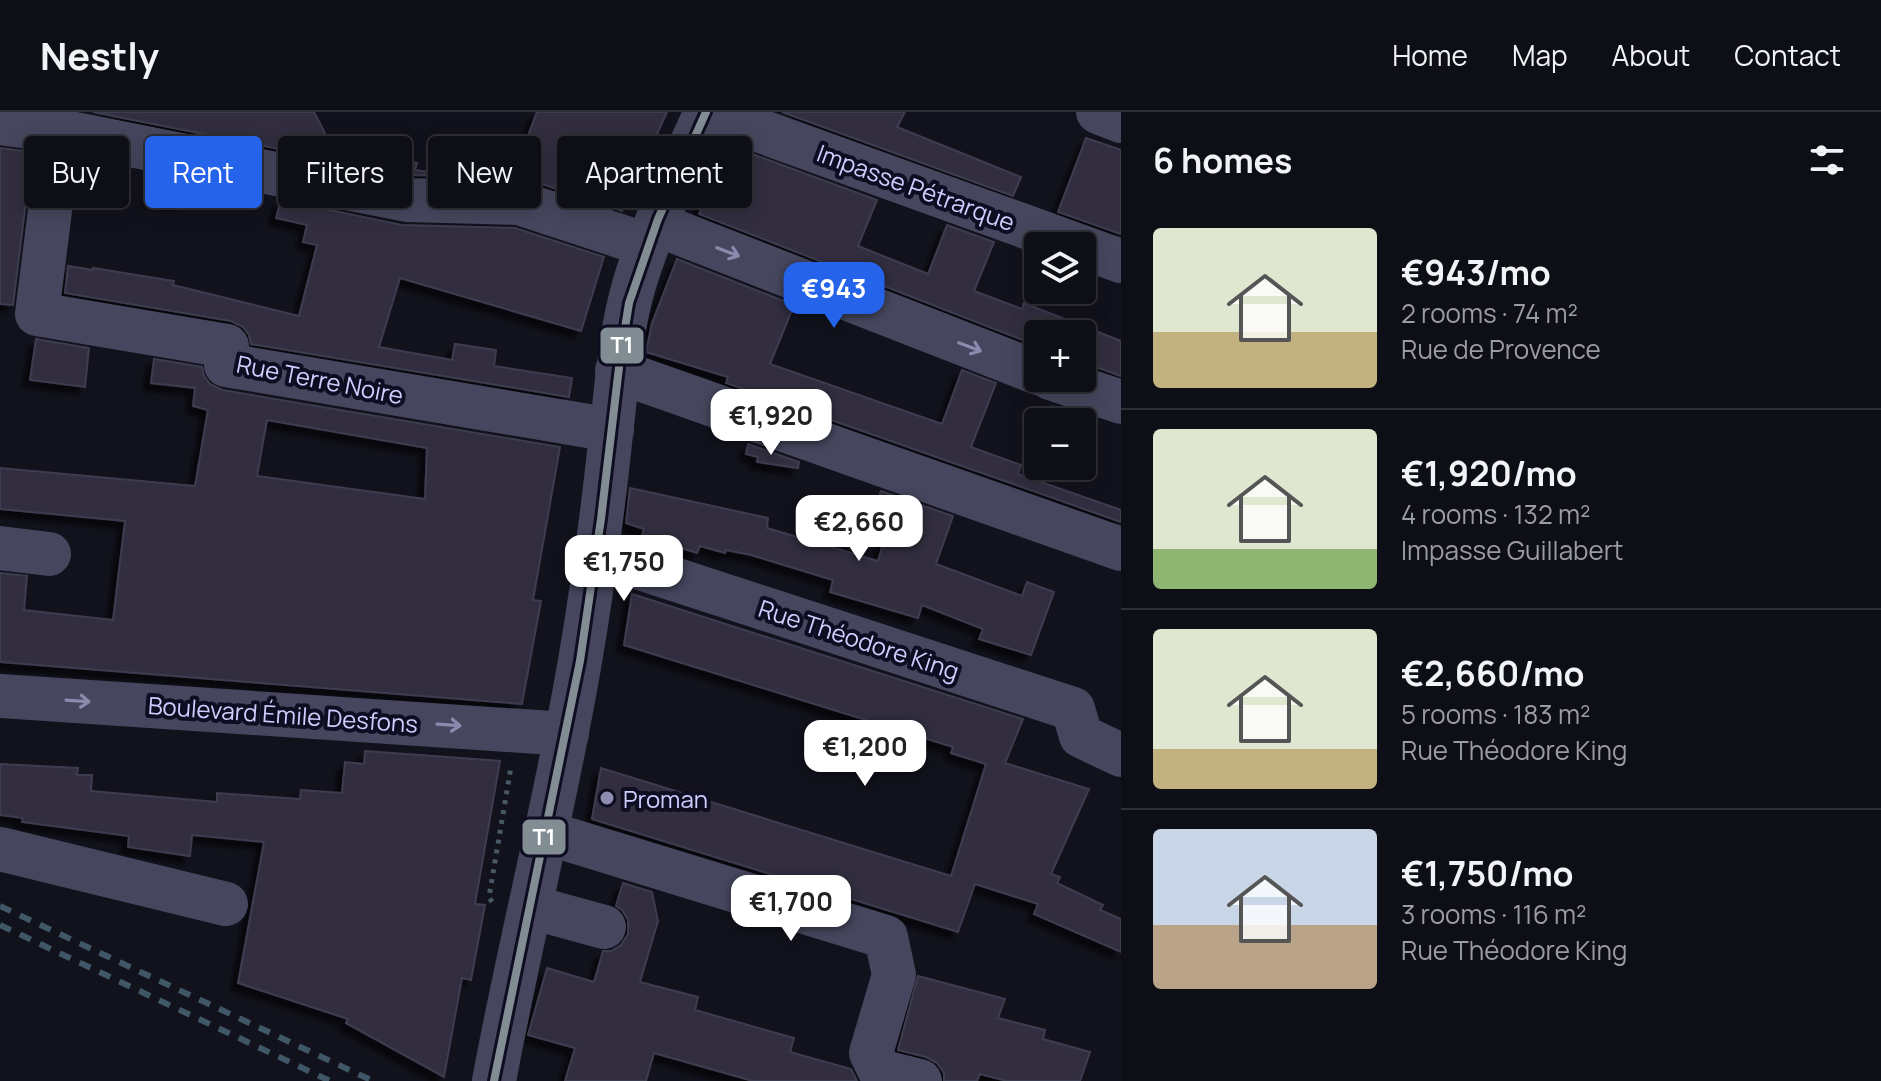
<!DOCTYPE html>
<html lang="en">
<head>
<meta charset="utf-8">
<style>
	:root { --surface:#0e0e16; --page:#17171f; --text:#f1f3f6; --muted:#9b9ca1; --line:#2e2e35; --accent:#2563eb }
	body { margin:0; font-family:Manrope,sans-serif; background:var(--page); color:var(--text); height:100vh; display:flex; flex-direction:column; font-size:30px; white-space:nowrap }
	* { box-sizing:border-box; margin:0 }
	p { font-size:26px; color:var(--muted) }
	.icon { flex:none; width:44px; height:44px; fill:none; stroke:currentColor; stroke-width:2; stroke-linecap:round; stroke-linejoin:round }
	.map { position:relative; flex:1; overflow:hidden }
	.panel { display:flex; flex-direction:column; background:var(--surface); width:760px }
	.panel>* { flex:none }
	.guide { position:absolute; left:24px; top:24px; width:760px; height:72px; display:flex; gap:16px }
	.buttons { position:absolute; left:1024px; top:120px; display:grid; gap:16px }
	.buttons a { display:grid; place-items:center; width:72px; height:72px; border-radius:8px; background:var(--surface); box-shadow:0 4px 20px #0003,0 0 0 2px var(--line); font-size:40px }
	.price { position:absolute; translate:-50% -68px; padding:0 18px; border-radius:16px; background:#fff; color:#222; font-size:26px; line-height:52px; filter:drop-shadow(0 2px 4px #0008) }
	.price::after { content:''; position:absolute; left:50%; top:48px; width:24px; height:18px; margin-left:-12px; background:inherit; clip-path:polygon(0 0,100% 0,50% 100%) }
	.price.current { background:var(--accent); color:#fff }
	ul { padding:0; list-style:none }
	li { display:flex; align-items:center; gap:24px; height:200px; padding:0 32px }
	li+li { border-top:2px solid var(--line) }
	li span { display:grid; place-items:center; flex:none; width:224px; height:160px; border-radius:8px; color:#555 }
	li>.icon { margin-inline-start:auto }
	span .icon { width:96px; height:96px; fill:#fffc; stroke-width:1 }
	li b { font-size:34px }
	h2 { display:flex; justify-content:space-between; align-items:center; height:96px; padding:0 32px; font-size:34px }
	.chip { padding:0 28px; border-radius:8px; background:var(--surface); box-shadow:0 4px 20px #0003,0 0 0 2px var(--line); font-size:28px; line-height:72px }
	.chip.current { background:var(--accent); color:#fff }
	header { display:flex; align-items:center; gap:48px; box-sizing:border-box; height:112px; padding:0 40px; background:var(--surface); border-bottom:2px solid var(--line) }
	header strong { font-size:38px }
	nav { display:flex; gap:44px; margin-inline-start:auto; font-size:28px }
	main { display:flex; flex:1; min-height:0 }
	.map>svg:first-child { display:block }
	.water { fill:#0d2342 }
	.building { fill:#302f3f; stroke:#3e3c50; stroke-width:2; fill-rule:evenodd; filter:url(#shadow) }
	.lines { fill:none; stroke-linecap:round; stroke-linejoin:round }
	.path { stroke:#485864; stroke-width:5; stroke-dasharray:4 6; stroke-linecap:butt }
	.minor { stroke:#46475e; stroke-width:44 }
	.rail { stroke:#3f5766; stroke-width:6; stroke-dasharray:12 10; stroke-linecap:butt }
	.tram-1-casing { stroke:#0f0d21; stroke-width:14 }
	.tram-1 { stroke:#828c93; stroke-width:8 }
	.oneway { stroke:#8b8aae }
	.poi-dot { fill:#8e8cb0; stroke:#0f0d21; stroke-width:3 }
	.labels { text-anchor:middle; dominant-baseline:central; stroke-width:8; stroke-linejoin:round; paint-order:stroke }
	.street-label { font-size:24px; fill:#d0cdff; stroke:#0f0d21 }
	.poi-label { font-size:24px; fill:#d0cdff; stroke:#0f0d21; text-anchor:start }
	.line-badge { stroke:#0f0d21; stroke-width:3 }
	.badge-label { font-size:22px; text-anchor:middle; font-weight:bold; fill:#fff }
</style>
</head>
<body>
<header>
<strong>Nestly</strong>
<nav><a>Home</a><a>Map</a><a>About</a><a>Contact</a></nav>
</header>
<main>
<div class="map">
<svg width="1121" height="969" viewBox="0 0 1121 969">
	<defs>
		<filter id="shadow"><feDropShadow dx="-7" dy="7" stdDeviation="2" flood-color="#0009"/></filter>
	</defs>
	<rect width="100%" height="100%" fill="#12121d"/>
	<path class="water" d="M1050,292L1097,309L1088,331L1082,329V310H1043Z"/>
	<g class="building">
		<path d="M93,0H314L325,21L323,27L417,51L415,58L458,64L410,63Z"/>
		<path d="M537,0H667L622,99L527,67L512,66Z"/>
		<path d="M782,0H905L897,15L1021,65L1013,84Z"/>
		<path d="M1086,26L1121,38V122L1058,100Z"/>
		<path d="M0,36L32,40L13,193L0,192Z"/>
		<path d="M752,42L877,88L858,134L928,162L947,113L994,130L974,179L1022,197L1024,191L1121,229V264L1082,250V222H1038V234L699,102L713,69L736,78Z"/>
		<path d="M154,63L185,69L181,92L150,86Z"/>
		<path d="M281,88L402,113L515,116L604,145L581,219L400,166L379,235L452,248L455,232L496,238L494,254L572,266L569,285L251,232L249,223L243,215L231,209L65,181L68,154L93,158V156L174,169L173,173L299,204L317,133L303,130L307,113L276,106Z"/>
		<path d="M677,147L794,193L770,252L942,312L962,258L996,271L971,335L1021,353L1018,362L1121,398V410L726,271L728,265L646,240L652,211Z"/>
		<path d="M36,227L89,236L85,275L30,268Z"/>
		<path d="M154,247L202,255L204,264L210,272L222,278L560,335L533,488L541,489L522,592L0,550V461L27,464L24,498L113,508L125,409L0,397V356L195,374L208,298L193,294L195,276L151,271ZM267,308L427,336L425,387L257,364Z"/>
		<path d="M748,332L799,350L798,356L757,350L758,345L746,342Z"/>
		<path d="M630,376L768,406L767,416L878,449L892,400L875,395L881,379L953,404L936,452L1022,484L1027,470L1054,480L1031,543L979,527L983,517L922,493L918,506L830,480L833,468L751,443L726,438L725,441L700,434L697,441L642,424L644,417L626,411Z"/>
		<path d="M632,482L1023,607L1005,651L1089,677L1051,762L1060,765L1057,771L1103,793L1100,798L1121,807V840L1034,802L1038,792L975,772L958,820L592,707L601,656L951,764L986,652L951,641L953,635L624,533Z"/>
		<path d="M365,639L500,649L475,792L485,793L471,868L462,866L444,965L346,911L348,907L238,871L264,730L192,723L190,744L128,735L129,724L22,710L23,706L0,703V652L78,656L77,663H92L91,679L217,690V681L300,687L301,678L342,681L345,650L364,652Z"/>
		<path d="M623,771L652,780L658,809L640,870L698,885L695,898L794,926L790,940L851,957L857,969H753L654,941L646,969H565L575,936L528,923L547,856L594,870L603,839H611L621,833L628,822V808L622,798L616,794Z"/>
		<path d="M918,864L1005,887L998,906L1045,918L1043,927L1090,940L1080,969H1007L980,962L977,969H944V961L937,951L926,945L898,938Z"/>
	</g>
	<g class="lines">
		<path class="path" d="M492,790L489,785L511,655"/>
		<g class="minor">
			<path d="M708,0L1079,134"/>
			<path d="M1098,0L1121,9"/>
			<path d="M0,11L60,19L407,88L519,91L647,133"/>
			<path d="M60,19L37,202L227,234L226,253L612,318"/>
			<path d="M656,112L1038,261"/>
			<path d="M1082,135L1121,149"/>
			<path d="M617,259L1121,437"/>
			<path d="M1050,266L1121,290"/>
			<path d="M0,436L49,442"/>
			<path d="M597,442L1073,597L1081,624L1121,643"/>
			<path d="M0,584L567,622"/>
			<path d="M547,721L886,825L894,863L871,941L880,959L920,969"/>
			<path d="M0,737L226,792"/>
			<path d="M531,795L604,815"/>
			<path d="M494,969C520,829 556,690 580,549C593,473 603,398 611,322C617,271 620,222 634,173C652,113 680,57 706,0"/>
		</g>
		<g class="rail">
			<path d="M0,794L373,969"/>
			<path d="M0,813L330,969"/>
		</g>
		<g class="tram-1-casing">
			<path id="tram-1" d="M494,969L580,549L601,407L620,247L629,191L658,107L706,0"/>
		</g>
		<use href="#tram-1" class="tram-1"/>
	</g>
	<defs><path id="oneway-shaft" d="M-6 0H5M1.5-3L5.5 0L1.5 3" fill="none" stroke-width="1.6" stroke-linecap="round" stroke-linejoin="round" transform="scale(2)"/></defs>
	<g class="oneway">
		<use href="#oneway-shaft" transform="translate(728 140) rotate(21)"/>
		<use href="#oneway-shaft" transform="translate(970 235) rotate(21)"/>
		<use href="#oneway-shaft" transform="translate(78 589) rotate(4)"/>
		<use href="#oneway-shaft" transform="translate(449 613) rotate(4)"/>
	</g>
	<circle class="poi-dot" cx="607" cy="686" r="8"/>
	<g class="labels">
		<g class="street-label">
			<text transform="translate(916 75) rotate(20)">Impasse Pétrarque</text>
			<text transform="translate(320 267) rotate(11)">Rue Terre Noire</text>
			<text transform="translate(859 527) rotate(18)">Rue Théodore King</text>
			<text transform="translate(283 602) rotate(4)">Boulevard Émile Desfons</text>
		</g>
		<g class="poi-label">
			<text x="623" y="686">Proman</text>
		</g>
	</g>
	<g class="line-badge">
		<rect x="599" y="214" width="46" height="39" rx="8" fill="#828c93"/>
		<rect x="521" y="706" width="46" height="38" rx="8" fill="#828c93"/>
	</g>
	<g class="badge-label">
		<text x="622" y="241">T1</text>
		<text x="544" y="733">T1</text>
	</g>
</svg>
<div class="buttons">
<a><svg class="icon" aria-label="layers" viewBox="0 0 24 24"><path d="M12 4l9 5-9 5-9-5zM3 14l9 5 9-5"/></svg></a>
<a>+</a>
<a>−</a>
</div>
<b class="price current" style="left:834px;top:218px">€943</b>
<b class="price" style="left:771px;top:345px">€1,920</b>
<b class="price" style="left:859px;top:451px">€2,660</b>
<b class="price" style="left:624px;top:491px">€1,750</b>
<b class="price" style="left:865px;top:676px">€1,200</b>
<b class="price" style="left:791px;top:831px">€1,700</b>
<div class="guide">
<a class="chip">Buy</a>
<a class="chip current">Rent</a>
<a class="chip">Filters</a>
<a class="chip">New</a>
<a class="chip">Apartment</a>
</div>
</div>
<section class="panel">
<h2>6 homes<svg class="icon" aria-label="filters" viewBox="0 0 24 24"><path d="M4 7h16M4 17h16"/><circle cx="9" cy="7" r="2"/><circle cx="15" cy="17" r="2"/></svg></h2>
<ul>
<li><span style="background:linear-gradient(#dfe7d0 65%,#c2b280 0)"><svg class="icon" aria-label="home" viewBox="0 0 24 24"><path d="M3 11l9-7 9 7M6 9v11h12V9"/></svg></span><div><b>€943/mo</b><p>2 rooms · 74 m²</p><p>Rue de Provence</p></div></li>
<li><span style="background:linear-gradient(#dfe7d0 75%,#8fb573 0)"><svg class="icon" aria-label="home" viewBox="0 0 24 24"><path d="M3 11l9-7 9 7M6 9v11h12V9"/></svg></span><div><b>€1,920/mo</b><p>4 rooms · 132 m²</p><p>Impasse Guillabert</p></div></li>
<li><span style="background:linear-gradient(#dfe7d0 75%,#c2b280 0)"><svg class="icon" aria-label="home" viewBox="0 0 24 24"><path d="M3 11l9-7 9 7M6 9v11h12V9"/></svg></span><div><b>€2,660/mo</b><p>5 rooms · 183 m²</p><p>Rue Théodore King</p></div></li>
<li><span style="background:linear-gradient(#c9d6e8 60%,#b9a48a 0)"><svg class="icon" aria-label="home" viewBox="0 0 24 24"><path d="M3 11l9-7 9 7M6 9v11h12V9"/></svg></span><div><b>€1,750/mo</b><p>3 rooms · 116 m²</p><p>Rue Théodore King</p></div></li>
</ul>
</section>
</main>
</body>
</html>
